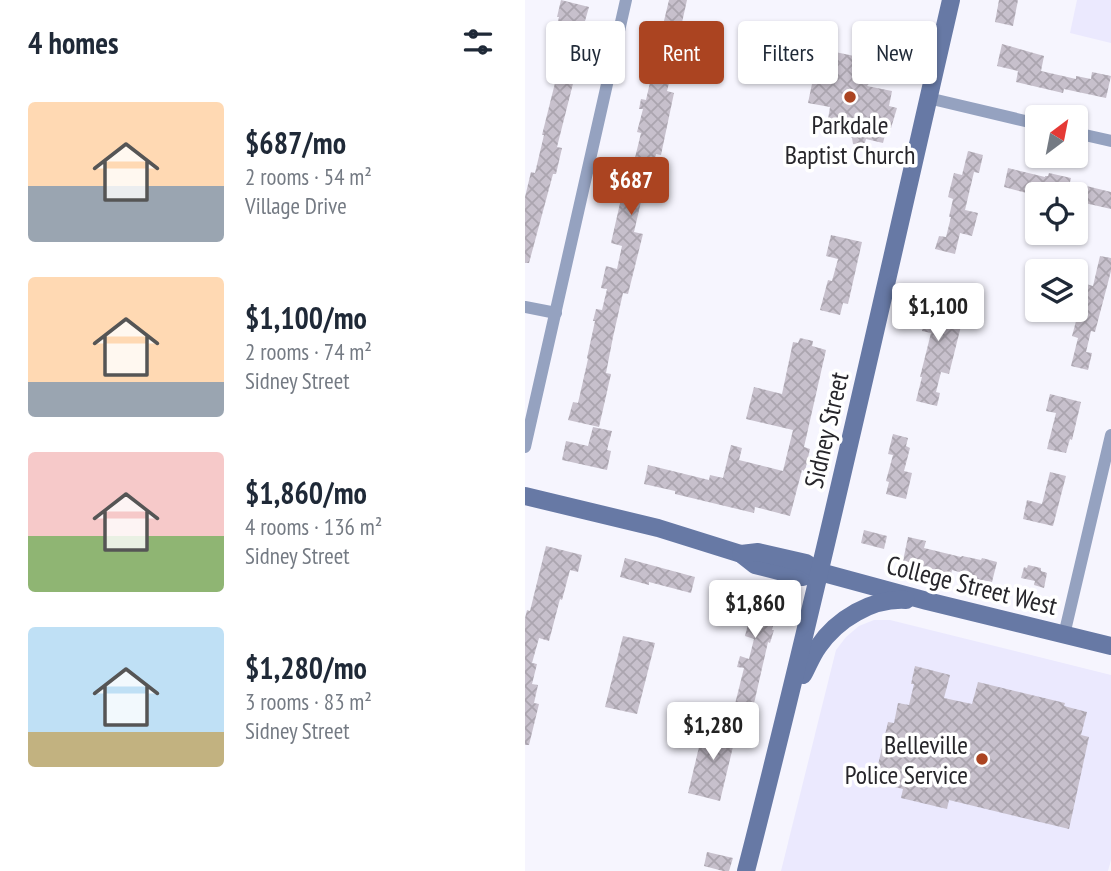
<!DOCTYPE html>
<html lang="en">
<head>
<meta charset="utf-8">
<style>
	:root { --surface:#fff; --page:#f2f2f3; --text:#1f2937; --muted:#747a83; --accent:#ab4421 }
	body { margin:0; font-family:"PT Sans Narrow",sans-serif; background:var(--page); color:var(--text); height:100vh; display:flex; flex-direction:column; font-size:26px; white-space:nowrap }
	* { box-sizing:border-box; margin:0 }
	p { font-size:23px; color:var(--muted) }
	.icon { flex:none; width:38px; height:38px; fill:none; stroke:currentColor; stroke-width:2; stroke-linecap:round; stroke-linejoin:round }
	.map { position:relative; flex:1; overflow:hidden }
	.panel { display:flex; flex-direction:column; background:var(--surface); width:525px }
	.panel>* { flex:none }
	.hud { position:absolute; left:21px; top:21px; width:458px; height:63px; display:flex; gap:14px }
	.needle { width:46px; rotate:32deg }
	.controls { position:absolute; left:500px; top:105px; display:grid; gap:14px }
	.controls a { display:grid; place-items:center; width:63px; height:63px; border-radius:7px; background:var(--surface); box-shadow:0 2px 5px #0004; font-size:35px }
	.price { position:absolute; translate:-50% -60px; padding:0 16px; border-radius:7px; background:#fff; color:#222; font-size:23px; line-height:46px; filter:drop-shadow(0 2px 4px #0008) }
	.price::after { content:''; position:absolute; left:50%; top:42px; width:21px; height:16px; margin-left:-10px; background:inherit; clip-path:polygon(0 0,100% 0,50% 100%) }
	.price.current { background:var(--accent); color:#fff }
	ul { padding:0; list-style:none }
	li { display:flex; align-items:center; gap:21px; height:175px; padding:0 28px }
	li span { display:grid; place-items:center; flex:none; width:196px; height:140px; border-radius:7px; color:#555 }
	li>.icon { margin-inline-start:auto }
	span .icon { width:84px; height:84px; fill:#fffc; stroke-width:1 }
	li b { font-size:30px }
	h2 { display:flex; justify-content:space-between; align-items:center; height:84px; padding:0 28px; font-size:30px }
	.chip { padding:0 24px; border-radius:7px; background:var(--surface); box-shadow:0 2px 5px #0004; font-size:24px; line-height:63px }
	.chip.current { background:var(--accent); color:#fff }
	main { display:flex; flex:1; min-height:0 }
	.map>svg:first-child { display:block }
	.built { fill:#ebe9fe }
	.building { fill:url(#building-cross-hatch) }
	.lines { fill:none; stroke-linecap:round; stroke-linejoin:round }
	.street { stroke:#95a2c0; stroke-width:12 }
	.secondary { stroke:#6779a5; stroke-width:18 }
	.poi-dot { fill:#ab4421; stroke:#fff; stroke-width:2.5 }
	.labels { text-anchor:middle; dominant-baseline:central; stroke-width:7; stroke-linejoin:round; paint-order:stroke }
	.poi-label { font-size:26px; fill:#27262b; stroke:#fff }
	.street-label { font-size:26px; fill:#27262b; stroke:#fff }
</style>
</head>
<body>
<main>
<section class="panel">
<h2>4 homes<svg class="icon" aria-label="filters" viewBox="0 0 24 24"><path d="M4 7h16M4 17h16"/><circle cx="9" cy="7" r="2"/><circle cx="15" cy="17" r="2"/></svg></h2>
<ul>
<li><span style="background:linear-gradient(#ffd9b3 60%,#9aa5b1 0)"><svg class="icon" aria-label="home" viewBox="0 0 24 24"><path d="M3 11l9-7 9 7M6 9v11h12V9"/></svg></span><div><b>$687/mo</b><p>2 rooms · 54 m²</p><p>Village Drive</p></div></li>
<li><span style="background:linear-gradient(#ffd9b3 75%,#9aa5b1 0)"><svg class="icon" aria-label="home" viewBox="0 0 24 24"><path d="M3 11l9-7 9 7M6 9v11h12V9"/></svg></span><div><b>$1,100/mo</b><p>2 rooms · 74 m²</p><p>Sidney Street</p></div></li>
<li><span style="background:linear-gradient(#f6c9c9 60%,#8fb573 0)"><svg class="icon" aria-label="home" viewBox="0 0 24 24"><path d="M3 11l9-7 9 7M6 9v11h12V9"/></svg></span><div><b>$1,860/mo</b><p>4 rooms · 136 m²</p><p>Sidney Street</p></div></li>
<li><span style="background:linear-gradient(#bfe0f5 75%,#c2b280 0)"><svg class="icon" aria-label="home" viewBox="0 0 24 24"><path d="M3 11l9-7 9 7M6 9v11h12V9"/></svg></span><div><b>$1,280/mo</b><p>3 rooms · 83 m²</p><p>Sidney Street</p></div></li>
</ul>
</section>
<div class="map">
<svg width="586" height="871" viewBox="0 0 586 871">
	<defs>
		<pattern id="building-cross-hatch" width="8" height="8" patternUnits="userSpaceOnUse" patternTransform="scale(1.75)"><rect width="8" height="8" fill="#c7c0cc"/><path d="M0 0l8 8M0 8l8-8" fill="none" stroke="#aba5af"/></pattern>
	</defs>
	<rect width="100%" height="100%" fill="#f6f5fe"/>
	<g class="built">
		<path d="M552,0H586V43L545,33Z"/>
		<path d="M349,620H365L586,675V860L583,871H256L311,650L321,637L334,626Z"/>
	</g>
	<g class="building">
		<path d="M36,0L64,7L56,35L60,36L32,147L37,148L31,174H28L4,263H0V197L6,172L10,173L19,135H17L38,51L27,48L34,17H32Z"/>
		<path d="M144,0H162L150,54L155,56L152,72L147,71L142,91L149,93L136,155L131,154L124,185L120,184L109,232L118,234L103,294L98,293L88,337L81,373L86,374L74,427L43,420L48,402L53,403L63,359L62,358L70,321H68L71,309L77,310L82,289L76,288L81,266L92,269L97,246L86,243L98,190L100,191L105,166H108L116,133L112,132L118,109H114L116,99L121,100L126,78L124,77L127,66L122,65L126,49L132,50Z"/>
		<path d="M474,0H493L488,26L470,22Z"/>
		<path d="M477,44L519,56L516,71L551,79V76L566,79L567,72L586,76L581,98L539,89L538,93L491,82L493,71L472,66Z"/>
		<path d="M282,46L362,63L342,86L367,91L364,106L372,108L366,128L362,127L358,143L341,139L339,146L328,144L327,138L303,119L305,107L283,103L288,79L275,76Z"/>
		<path d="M443,151L458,155L454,173L449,172L440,210L453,213L447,236L435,233L430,254L410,249L414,236L421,237L426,217H424L428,199L423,197L429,173L437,175Z"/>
		<path d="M483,168L520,177V176H523L524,173L546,178L545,182L586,192V209L551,201V194H513V196L479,187Z"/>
		<path d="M306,235L337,242L323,304L318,303L315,315L295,310L303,280L307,281L313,259L301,256Z"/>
		<path d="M575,256L586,258V271L570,332L566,331L561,352L567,353L563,370L546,366L553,338L547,336L561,284L568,286Z"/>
		<path d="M409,284L431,290L424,319L437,322L424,374L416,372L411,392L415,393L412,406L391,401L397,377H395L406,333L397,331Z"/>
		<path d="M275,338L288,341L287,346L301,350L279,447L285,449L280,471L277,470L265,516L230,507L229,513L150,494V491L119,484L123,465L184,480L185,475L198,478L206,445L217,448L214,460L258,471L268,430L221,419L229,387L257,394L268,342L273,343Z"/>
		<path d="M525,394L556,402L547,440L545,439L541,453L522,449L531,413L521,411Z"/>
		<path d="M68,427L87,431L82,450L86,451L82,470L37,460L41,441L63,446Z"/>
		<path d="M368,434L383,438L381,446L385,448L379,471L387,473L381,499L361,494L364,482L361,481L368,455L363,454Z"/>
		<path d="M525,472L541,476L528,526L498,519L502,500L517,504Z"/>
		<path d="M339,530L362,536L359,549L336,543Z"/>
		<path d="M383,537L401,541L399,548L436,557L437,556L456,560L457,558L472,562L467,582L452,579V577L427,570L426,574L378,561Z"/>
		<path d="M21,546L57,555L53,572L45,570L37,600L35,599L24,641L14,638L7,663L12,664L7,684L13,685L9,703L14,704L4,745H0V618L2,610L5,611Z"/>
		<path d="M100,558L170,577L166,593L124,582V585L95,577Z"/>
		<path d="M503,565L516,568V571L522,573L519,588L509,585L510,581L496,578L499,567L502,568Z"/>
		<path d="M246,587L257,590L247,630H249L245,643L243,642L228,708L210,704L219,668L212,667L215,656L224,659L229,639L220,636L224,620L204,600L216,588L234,606L237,593L244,595Z"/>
		<path d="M98,636L130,643L112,714L80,707Z"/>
		<path d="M390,666L425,675L419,698L447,704L453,682L540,703L539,706L562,712L556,735L564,737L544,829L424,800L422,809L376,798L378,789L349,782L363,722L369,723L373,703L384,705L389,684H386Z"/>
		<path d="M180,722L212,730L195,801L163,793Z"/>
		<path d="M182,852L208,858L204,871H198L179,866Z"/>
	</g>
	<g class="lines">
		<g class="street">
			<path d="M403,98L513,124"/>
			<path d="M551,133L586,141"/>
			<path d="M0,307L31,313"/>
			<path d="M0,447L101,0"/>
			<path d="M539,635L586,435"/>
		</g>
		<g class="secondary">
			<path d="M0,496L133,528L216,554L230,565L277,577L295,572"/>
			<path d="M216,554L233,552L281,563L295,572L402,601L586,646"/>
			<path d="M278,675C283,666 287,655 293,647C312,619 347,598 381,600"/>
			<path d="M221,871C295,582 359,291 426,0"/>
		</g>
	</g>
	<g class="poi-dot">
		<circle cx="325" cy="97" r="7"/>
		<circle cx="457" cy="759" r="7"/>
	</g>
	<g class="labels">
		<g class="poi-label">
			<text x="325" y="124">Parkdale<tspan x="325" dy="30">Baptist Church</tspan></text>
			<text x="443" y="744" text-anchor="end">Belleville<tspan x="443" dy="30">Police Service</tspan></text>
		</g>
		<g class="street-label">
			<text transform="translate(301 430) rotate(-77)">Sidney Street</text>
			<text transform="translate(447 585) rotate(14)">College Street West</text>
		</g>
	</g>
</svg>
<div class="controls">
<a><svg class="needle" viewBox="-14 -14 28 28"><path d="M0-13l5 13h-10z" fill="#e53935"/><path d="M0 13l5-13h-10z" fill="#747a83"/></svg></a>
<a><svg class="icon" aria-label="locate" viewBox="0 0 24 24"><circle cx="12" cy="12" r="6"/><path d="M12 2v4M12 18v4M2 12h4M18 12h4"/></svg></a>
<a><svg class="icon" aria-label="layers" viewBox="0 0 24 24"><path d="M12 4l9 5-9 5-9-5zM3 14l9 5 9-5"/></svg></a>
</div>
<b class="price current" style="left:106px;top:217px">$687</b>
<b class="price" style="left:413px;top:343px">$1,100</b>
<b class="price" style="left:230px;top:640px">$1,860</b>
<b class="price" style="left:188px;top:762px">$1,280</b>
<div class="hud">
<a class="chip">Buy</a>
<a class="chip current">Rent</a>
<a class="chip">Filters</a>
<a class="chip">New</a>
</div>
</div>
</main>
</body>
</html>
